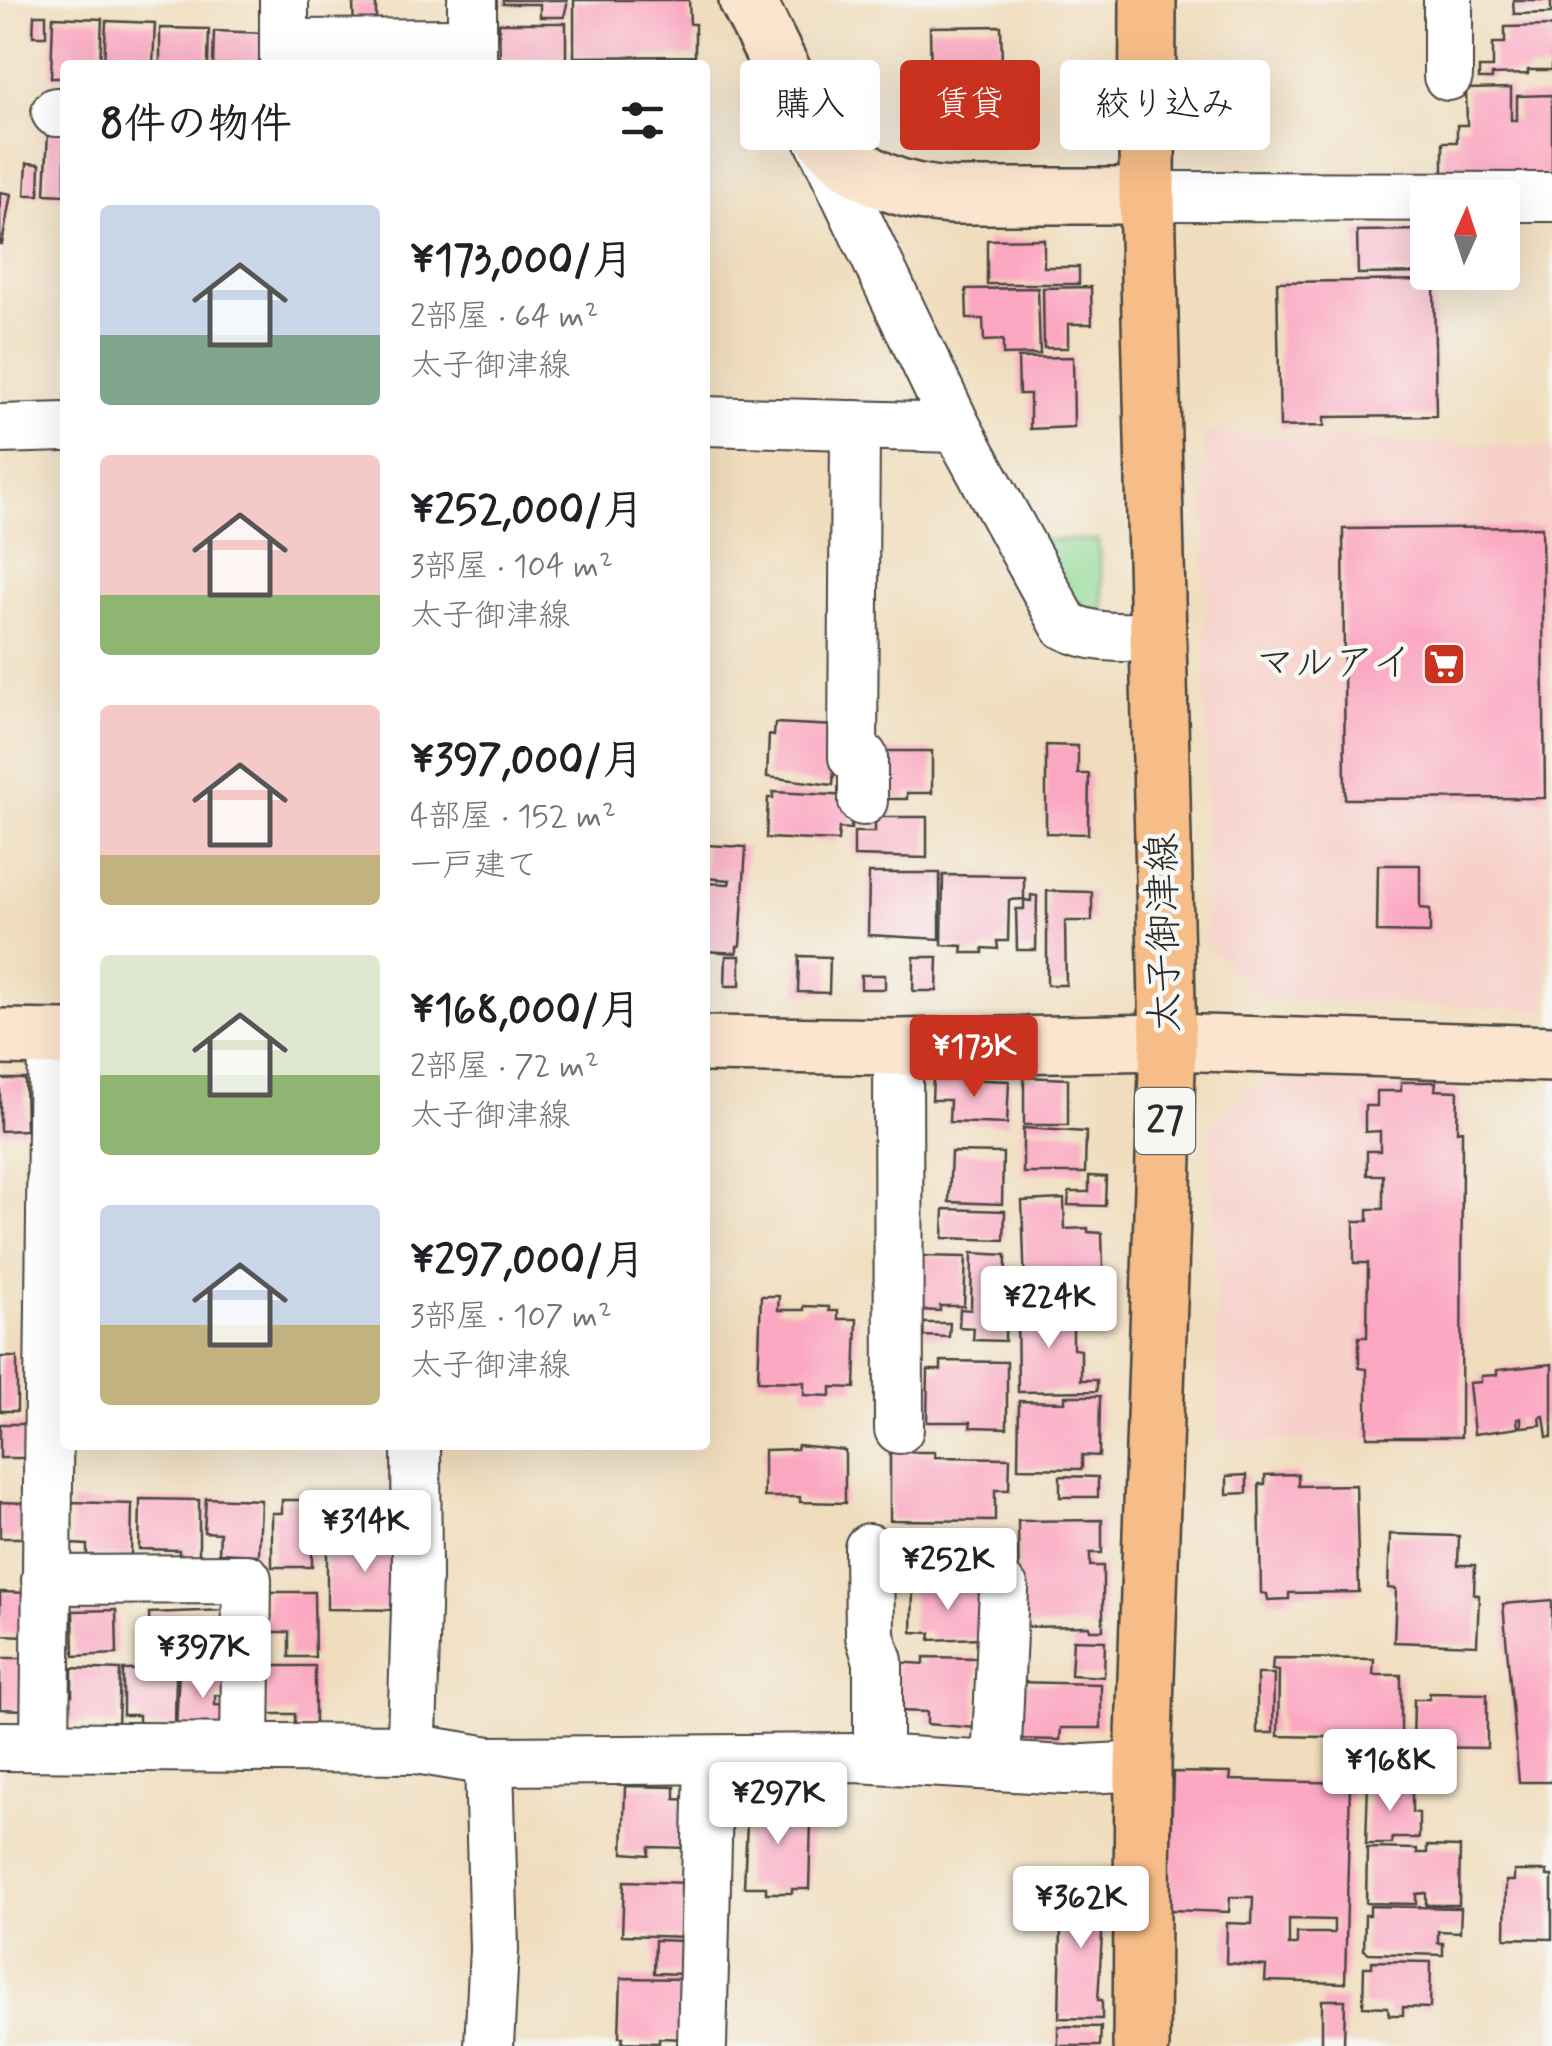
<!DOCTYPE html>
<html lang="ja">
<head>
<meta charset="utf-8">
<style>
	:root { --surface:#fff; --page:#f2f2f2; --text:#202124; --muted:#757577; --accent:#c8321e }
	body { margin:0; font-family:Mynerve,"Klee One",sans-serif; background:var(--page); color:var(--text); height:100vh; display:flex; flex-direction:column; font-size:38px; white-space:nowrap }
	* { box-sizing:border-box; margin:0 }
	p { font-size:32px; color:var(--muted) }
	.icon { flex:none; width:55px; height:55px; fill:none; stroke:currentColor; stroke-width:2; stroke-linecap:round; stroke-linejoin:round }
	.map { position:relative; flex:1; overflow:hidden }
	.side { position:absolute; left:60px; top:60px; width:650px; height:1390px; display:flex; flex-direction:column; background:var(--surface); border-radius:10px; box-shadow:0 10px 40px #0002 }
	.side>* { flex:none }
	.hud { position:absolute; left:740px; top:60px; width:660px; height:90px; display:flex; gap:20px }
	.needle { width:65px; rotate:3deg }
	.tools { position:absolute; left:1410px; top:180px; display:grid; gap:20px }
	.tools a { display:grid; place-items:center; width:110px; height:110px; border-radius:10px; background:var(--surface); box-shadow:0 10px 40px #0002; font-size:50px }
	.price { position:absolute; translate:-50% -85px; padding:0 22px; border-radius:10px; background:#fff; color:#222; font-size:32px; line-height:65px; filter:drop-shadow(0 2px 5px #0008) }
	.price::after { content:''; position:absolute; left:50%; top:60px; width:30px; height:22px; margin-left:-15px; background:inherit; clip-path:polygon(0 0,100% 0,50% 100%) }
	.price.current { background:var(--accent); color:#fff }
	ul { padding:0; list-style:none }
	li { display:flex; align-items:center; gap:30px; height:250px; padding:0 40px }
	li span { display:grid; place-items:center; flex:none; width:280px; height:200px; border-radius:10px; color:#555 }
	li>.icon { margin-inline-start:auto }
	span .icon { width:120px; height:120px; fill:#fffc; stroke-width:1 }
	li b { font-size:42px }
	h2 { display:flex; justify-content:space-between; align-items:center; height:120px; padding:0 40px; font-size:42px }
	.tag { padding:0 35px; border-radius:10px; background:var(--surface); box-shadow:0 10px 40px #0002; font-size:35px; line-height:90px }
	.tag.current { background:var(--accent); color:#fff }
	.map>svg:first-child { display:block }
	.built { fill:#f7d0c9 }
	.green { fill:#92da95; stroke:#5e8260; stroke-width:2.5 }
	.building { fill:#fba7c1; fill-rule:evenodd }
	.lines { fill:none; stroke-linecap:round; stroke-linejoin:round }
	.street-casing { stroke:#494641; stroke-width:52 }
	.secondary-casing { stroke:#494641; stroke-width:60 }
	.primary-casing { stroke:#494641; stroke-width:60 }
	.street { stroke:#fff; stroke-width:48 }
	.secondary { stroke:#fce5cf; stroke-width:55 }
	.primary { stroke:#f7bd88; stroke-width:55 }
	.labels { text-anchor:middle; dominant-baseline:central; stroke-width:9; stroke-linejoin:round; paint-order:stroke }
	.shield { fill:#f6f6f2; stroke:#686867; stroke-width:2.5 }
	.shield-label { font-size:38px; font-weight:bold; fill:#2b2b2b }
	.poi-label { font-size:40px; fill:#2b2b2b; stroke:#f6f6f2; text-anchor:end }
	.street-label { font-size:40px; fill:#2b2b2b; stroke:#f6f6f2 }
</style>
</head>
<body>
<div class="map">
<svg width="1552" height="2046" viewBox="0 0 1552 2046">
	<rect width="100%" height="100%" fill="#f6f6f2"/>
	<filter id="ink" filterUnits="userSpaceOnUse"><feTurbulence type="fractalNoise" baseFrequency=".01" numOctaves="2"/><feDisplacementMap in="SourceGraphic" scale="20" xChannelSelector="R" yChannelSelector="G"/><feConvolveMatrix kernelMatrix="1 2 1 2 8 2 1 2 1" color-interpolation-filters="sRGB"/></filter>
	<filter id="wash" filterUnits="userSpaceOnUse"><feTurbulence type="fractalNoise" baseFrequency=".0048" numOctaves="4" result="noise"/><feDisplacementMap in="SourceGraphic" scale="40" xChannelSelector="R" yChannelSelector="G"/><feGaussianBlur stdDeviation="2.25" result="paint"/><feColorMatrix in="noise" values="0 0 0 0 0 0 0 0 0 0 0 0 0 0 0 0 0 1.4 0 .05"/><feComposite in="paint" operator="in"/></filter>
	<g filter="url(#wash)">
		<rect width="100%" height="100%" fill="#f0ddbd"/>
		<g class="built">
			<path d="M1205,432L1552,448L1547,1010L1261,998L1206,944Z"/>
			<path d="M1278,1067L1461,1076L1470,1443L1220,1441L1211,1126Z"/>
		</g>
		<path class="green" d="M1037,540H1098L1104,610L1078,609Z"/>
		<g id="blocks">
			<g class="building">
				<path d="M503,0H567V4L564,17H540V4H503Z"/>
				<path d="M574,0H689L690,24H695V56L574,57Z"/>
				<path d="M1513,0H1551V13L1514,14Z"/>
				<path d="M353,3H376V28L354,29Z"/>
				<path d="M34,15H46V36H33Z"/>
				<path d="M53,17L102,19L100,65H65V78H51Z"/>
				<path d="M106,21L155,23L153,65H104Z"/>
				<path d="M499,23H566V61H500Z"/>
				<path d="M1001,26L1002,64H1009L1010,100H1003L1004,140L932,141L930,27Z"/>
				<path d="M1552,26V70H1528V74L1492,75V79H1479V68H1493V43H1505V27Z"/>
				<path d="M160,28L209,29L208,65H160Z"/>
				<path d="M214,31L266,33V65H213Z"/>
				<path d="M1511,88V120H1517V96L1552,95V182L1443,184V142H1457V125H1467L1466,89Z"/>
				<path d="M48,131L65,132V195L45,194Z"/>
				<path d="M27,163L40,164L39,195H25Z"/>
				<path d="M0,192L11,194L2,244H0Z"/>
				<path d="M1428,230V273L1358,274L1357,231Z"/>
				<path d="M1044,239V267H1079V284H987V240Z"/>
				<path d="M1434,280L1436,416L1324,417V426L1280,427L1277,282Z"/>
				<path d="M1091,287L1092,324H1068V348H1044L1043,288Z"/>
				<path d="M1038,288L1040,354L1003,355V340L984,341L983,319H967L966,289Z"/>
				<path d="M1073,357L1074,427L1030,429V394H1019L1018,358Z"/>
				<path d="M1542,527L1545,798L1345,799L1343,529Z"/>
				<path d="M775,723L836,726L833,785L767,777L769,735L774,736Z"/>
				<path d="M1046,745L1078,746V774H1089L1088,834L1046,833Z"/>
				<path d="M880,751H932V793H907V799H883Z"/>
				<path d="M773,792L852,796L851,829L839,828L838,841L766,838L768,798H773Z"/>
				<path d="M875,817H927V858L854,856V832H875Z"/>
				<path d="M705,845L746,847L740,946H737V953L705,951V883L729,884L730,880L705,878Z"/>
				<path d="M1378,865H1420V908L1430,909V933L1377,932Z"/>
				<path d="M869,873H940V939L868,935Z"/>
				<path d="M943,875L1024,876V899L1009,900L1008,941H997L998,949L983,948V953H962L963,946L942,945Z"/>
				<path d="M1047,891L1092,892V921H1065L1066,985H1047Z"/>
				<path d="M1031,895L1037,896L1036,950H1017L1016,909H1024V900L1031,901Z"/>
				<path d="M726,956H740V986H725Z"/>
				<path d="M799,956L830,957L829,993L798,992Z"/>
				<path d="M914,957H938L937,991H913Z"/>
				<rect x="861" y="975" width="24" height="14"/>
				<path d="M1024,1077L1068,1079V1125H1024Z"/>
				<path d="M933,1078L1009,1081L1007,1124L949,1122L950,1100H932Z"/>
				<path d="M0,1079H25L26,1130L0,1131Z"/>
				<path d="M1401,1082H1436L1435,1090L1458,1091L1457,1131L1462,1130L1461,1437H1367V1369L1359,1368V1337H1367L1368,1263H1354V1221H1368V1209H1383V1175H1367V1151H1380V1131L1365,1132V1106H1377V1091H1401Z"/>
				<path d="M1023,1128L1086,1132L1085,1173H1023Z"/>
				<path d="M951,1152L1003,1153L1002,1204L949,1202Z"/>
				<path d="M1089,1176L1106,1177L1105,1206L1068,1205L1069,1192H1089Z"/>
				<path d="M1064,1199L1065,1229L1088,1228V1232L1102,1233L1104,1299L1039,1301L1038,1289H1025L1022,1201Z"/>
				<path d="M944,1209L1005,1211L1004,1240L943,1238Z"/>
				<path d="M972,1253L1006,1255L1005,1341L973,1340L974,1328L959,1327L960,1309L971,1310Z"/>
				<path d="M920,1256L966,1257L964,1306H940V1311L918,1310Z"/>
				<path d="M761,1296H779L778,1310H804V1306L829,1307V1311H838V1319H857L855,1388L831,1387V1396L804,1395V1382L758,1381Z"/>
				<path d="M1073,1304V1349L1081,1350V1380H1097V1391L1018,1392L1017,1305Z"/>
				<path d="M923,1323H950L949,1337L922,1336Z"/>
				<rect x="0" y="1357" width="17" height="54"/>
				<path d="M941,1361L1007,1362V1428L970,1427L971,1422H927L928,1370H941Z"/>
				<path d="M1552,1364V1437H1547L1544,1416L1540,1417L1541,1425L1521,1427V1418L1517,1419L1518,1428L1474,1434L1469,1383L1481,1382V1376L1497,1375V1370Z"/>
				<path d="M1065,1396H1100L1099,1456L1082,1455V1469L1018,1468L1019,1401L1065,1402Z"/>
				<rect x="0" y="1424" width="28" height="34"/>
				<path d="M798,1445L845,1450V1503L800,1502V1497H764V1450L797,1449Z"/>
				<path d="M890,1452H935V1457L1010,1458L1009,1490H995V1521L890,1520Z"/>
				<path d="M1298,1474V1486L1356,1485L1359,1592L1289,1593V1599L1268,1600L1267,1594L1261,1593L1259,1484H1265V1475Z"/>
				<path d="M1247,1475V1493L1227,1494V1476Z"/>
				<path d="M1060,1476L1098,1477V1497H1060Z"/>
				<path d="M206,1498L261,1500L259,1555L219,1553L220,1533L204,1532Z"/>
				<path d="M140,1499L199,1500V1556H179V1550L139,1549Z"/>
				<path d="M282,1500H312V1567H272V1513H282Z"/>
				<path d="M0,1502L26,1503V1538H0Z"/>
				<path d="M71,1502L132,1504L131,1556L87,1555V1545L71,1544Z"/>
				<path d="M1102,1520V1553H1090V1566H1103V1630H1090L1089,1626L1019,1627L1018,1521Z"/>
				<path d="M1390,1534L1459,1536L1458,1565H1475L1474,1594L1479,1595L1477,1645L1394,1642L1396,1589L1388,1588Z"/>
				<path d="M354,1537H392V1544H401V1610L327,1609V1546H354Z"/>
				<path d="M971,1587H983L981,1638L930,1640L931,1633L912,1632L913,1588L971,1590Z"/>
				<path d="M0,1592L28,1593L27,1636L0,1635Z"/>
				<path d="M266,1592H314L315,1657H289V1632H266Z"/>
				<path d="M1552,1600V1782H1519L1503,1604Z"/>
				<path d="M116,1610L117,1654L74,1656L73,1611Z"/>
				<path d="M227,1610L229,1656L177,1658V1649H150L149,1613Z"/>
				<path d="M1073,1640L1105,1641L1104,1677L1071,1675Z"/>
				<path d="M924,1657L978,1658L976,1728L927,1724V1712L896,1711L897,1662L924,1664Z"/>
				<path d="M0,1658H26L24,1710L0,1709Z"/>
				<path d="M1273,1658L1374,1659L1373,1675H1401V1743L1369,1742V1738L1278,1736L1279,1671L1272,1670Z"/>
				<path d="M266,1666H315V1727H295V1714H266Z"/>
				<path d="M72,1668L120,1670L118,1725L62,1723L64,1694L72,1695Z"/>
				<path d="M176,1669L175,1727L139,1728V1715H123V1670Z"/>
				<path d="M179,1669L231,1671V1696L215,1695V1705L232,1706L231,1732L176,1729Z"/>
				<path d="M1257,1674H1274L1273,1733H1257Z"/>
				<path d="M1013,1682L1101,1684V1728H1061L1060,1740L1010,1739Z"/>
				<path d="M1429,1693L1487,1694V1748L1413,1747L1414,1699H1430Z"/>
				<path d="M1173,1772L1231,1773L1230,1780L1350,1783L1345,1983L1265,1981L1266,1966L1226,1963L1227,1923L1252,1924L1253,1897H1230L1229,1912L1169,1910ZM1289,1919L1334,1920V1933H1297V1945H1289Z"/>
				<path d="M1368,1782H1391V1787L1412,1790V1812L1419,1813V1838H1392V1844H1366Z"/>
				<path d="M625,1786L675,1787V1799L693,1800L691,1848L649,1847V1855L623,1853Z"/>
				<path d="M748,1800L795,1802L794,1806H808L807,1821H811L809,1889H792V1893H766V1887H744Z"/>
				<path d="M1427,1846L1460,1847L1459,1905H1426V1893L1416,1894V1904L1366,1903L1367,1848L1417,1849V1853H1427Z"/>
				<path d="M1514,1871H1547V1876H1552V1939L1505,1938L1506,1881H1514Z"/>
				<path d="M624,1881L688,1883L686,1937L622,1935Z"/>
				<path d="M1062,1884L1105,1885L1098,2000H1102V2019L1059,2018Z"/>
				<path d="M1370,1906L1461,1908L1460,1932L1438,1931V1943H1443V1955L1369,1953L1364,1950L1365,1915H1370Z"/>
				<path d="M655,1940L684,1941L683,1974L654,1973Z"/>
				<path d="M1372,1961L1431,1962L1430,2008L1403,2007V2015H1389L1388,2007L1363,2006L1364,1967H1372Z"/>
				<path d="M621,1978L686,1979L685,2039L659,2038V2043L622,2042L623,2037H619Z"/>
				<path d="M1322,2000H1345L1344,2046H1322Z"/>
				<path d="M1058,2026L1101,2027L1100,2046H1058Z"/>
			</g>
		</g>
	</g>
	<g filter="url(#ink)">
		<use href="#blocks" fill-opacity="0" stroke="#494641" stroke-width="2.5"/>
		<g class="lines">
			<g class="street-casing">
				<g id="street">
					<path d="M284,0V65"/>
					<path d="M472,0V65"/>
					<path d="M284,44L472,43"/>
					<path d="M1448,76V0"/>
					<path d="M56,112H65"/>
					<path d="M816,133L957,428L1065,625C1094,640 1124,637 1157,637"/>
					<path d="M1147,196L1552,197"/>
					<path d="M705,421L957,428"/>
					<path d="M855,425L853,757H863V801"/>
					<path d="M0,429L65,427"/>
					<path d="M898,1047L899,1429"/>
					<path d="M869,1548L870,1636L878,1661V1759"/>
					<path d="M46,1580L247,1579L245,1748"/>
					<path d="M0,1746L416,1749L489,1761L857,1758L1065,1770L1143,1766"/>
					<path d="M45,1746L53,1038"/>
					<path d="M416,1749L412,1736L417,1576L416,1445"/>
					<path d="M489,1761L494,1950L489,2046"/>
					<path d="M996,1766L1004,1589"/>
					<path d="M702,2046L709,1760"/>
				</g>
			</g>
			<g class="secondary-casing">
				<g id="secondary">
					<path d="M747,0C798,98 825,190 953,196H1147"/>
					<path d="M0,1037L65,1038"/>
					<path d="M705,1044L898,1047L1168,1042L1552,1054"/>
				</g>
			</g>
			<g class="primary-casing">
				<path id="primary" d="M1141,2046L1143,1766L1168,1042L1147,196L1148,0"/>
			</g>
			<use href="#street" class="street"/>
			<use href="#secondary" class="secondary"/>
			<use href="#primary" class="primary"/>
		</g>
	</g>
	<defs>
		<g id="supermarket-square" transform="scale(2.25)"><rect x="-9" y="-9" width="18" height="18" rx="4" fill="#c8321e" stroke="#f6f6f2"/><path d="M-6-5.5h2.5l.6 2H6L4.5 2H-2.5L-4.4-4H-6ZM-1.5 3.2a1.3 1.3 0 1 0 .1 0ZM3 3.2a1.3 1.3 0 1 0 .1 0Z" fill="#fff"/></g>
	</defs>
	<g fill-rule="evenodd">
		<use href="#supermarket-square" x="1444" y="664"/>
	</g>
	<g class="labels">
		<rect class="shield" x="1135" y="1088" width="60" height="66" rx="8"/>
		<g class="shield-label">
			<text x="1165" y="1121">27</text>
		</g>
		<g class="poi-label">
			<text x="1412" y="664">マルアイ</text>
		</g>
		<g class="street-label">
			<text transform="translate(1165 933) rotate(-91)">太子御津線</text>
		</g>
	</g>
</svg>
<div class="tools">
<a><svg class="needle" viewBox="-14 -14 28 28"><path d="M0-13l5 13h-10z" fill="#e53935"/><path d="M0 13l5-13h-10z" fill="#757577"/></svg></a>
</div>
<b class="price current" style="left:974px;top:1100px">¥173K</b>
<b class="price" style="left:1049px;top:1351px">¥224K</b>
<b class="price" style="left:365px;top:1575px">¥314K</b>
<b class="price" style="left:948px;top:1613px">¥252K</b>
<b class="price" style="left:203px;top:1701px">¥397K</b>
<b class="price" style="left:1390px;top:1814px">¥168K</b>
<b class="price" style="left:778px;top:1847px">¥297K</b>
<b class="price" style="left:1081px;top:1951px">¥362K</b>
<div class="hud">
<a class="tag">購入</a>
<a class="tag current">賃貸</a>
<a class="tag">絞り込み</a>
</div>
<section class="side">
<h2>8件の物件<svg class="icon" aria-label="filters" viewBox="0 0 24 24"><path d="M4 7h16M4 17h16"/><circle cx="9" cy="7" r="2"/><circle cx="15" cy="17" r="2"/></svg></h2>
<ul>
<li><span style="background:linear-gradient(#c9d6e8 65%,#7fa58c 0)"><svg class="icon" aria-label="home" viewBox="0 0 24 24"><path d="M3 11l9-7 9 7M6 9v11h12V9"/></svg></span><div><b>¥173,000/月</b><p>2部屋 · 64 m²</p><p>太子御津線</p></div></li>
<li><span style="background:linear-gradient(#f6c9c9 70%,#8fb573 0)"><svg class="icon" aria-label="home" viewBox="0 0 24 24"><path d="M3 11l9-7 9 7M6 9v11h12V9"/></svg></span><div><b>¥252,000/月</b><p>3部屋 · 104 m²</p><p>太子御津線</p></div></li>
<li><span style="background:linear-gradient(#f6c9c9 75%,#c2b280 0)"><svg class="icon" aria-label="home" viewBox="0 0 24 24"><path d="M3 11l9-7 9 7M6 9v11h12V9"/></svg></span><div><b>¥397,000/月</b><p>4部屋 · 152 m²</p><p>一戸建て</p></div></li>
<li><span style="background:linear-gradient(#dfe7d0 60%,#8fb573 0)"><svg class="icon" aria-label="home" viewBox="0 0 24 24"><path d="M3 11l9-7 9 7M6 9v11h12V9"/></svg></span><div><b>¥168,000/月</b><p>2部屋 · 72 m²</p><p>太子御津線</p></div></li>
<li><span style="background:linear-gradient(#c9d6e8 60%,#c2b280 0)"><svg class="icon" aria-label="home" viewBox="0 0 24 24"><path d="M3 11l9-7 9 7M6 9v11h12V9"/></svg></span><div><b>¥297,000/月</b><p>3部屋 · 107 m²</p><p>太子御津線</p></div></li>
</ul>
</section>
</div>
</body>
</html>
